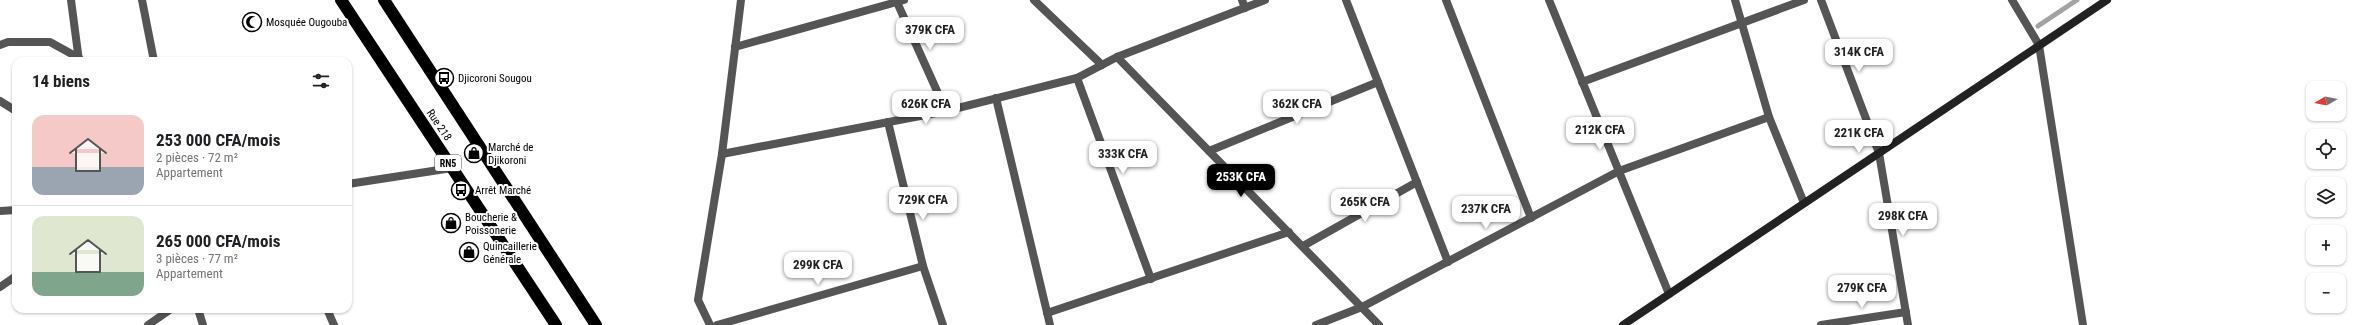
<!DOCTYPE html>
<html lang="fr">
<head>
<meta charset="utf-8">
<style>
	:root { --surface:#fff; --page:#f2f2f2; --text:#202124; --muted:#757577; --line:#e0e0e0; --accent:#000 }
	body { margin:0; font-family:"Roboto Condensed",sans-serif; background:var(--page); color:var(--text); height:100vh; display:flex; flex-direction:column; font-size:15px; white-space:nowrap }
	* { box-sizing:border-box; margin:0 }
	p { font-size:13px; color:var(--muted) }
	.icon { flex:none; width:22px; height:22px; fill:none; stroke:currentColor; stroke-width:2; stroke-linecap:round; stroke-linejoin:round }
	.map { position:relative; flex:1; overflow:hidden }
	.details { position:absolute; left:12px; top:57px; width:340px; height:256px; display:flex; flex-direction:column; background:var(--surface); border-radius:12px; box-shadow:0 1px 3px #0004 }
	.details>* { flex:none }
	.needle { width:26px; rotate:260deg }
	.tools { position:absolute; left:2306px; top:81px; display:grid; gap:8px }
	.tools a { display:grid; place-items:center; width:40px; height:40px; border-radius:8px; background:var(--surface); box-shadow:0 1px 3px #0004; font-size:20px }
	.price { position:absolute; translate:-50% -34px; padding:0 9px; border-radius:8px; background:#fff; color:#222; font-size:13px; line-height:26px; filter:drop-shadow(0 1px 2px #0008) }
	.price::after { content:''; position:absolute; left:50%; top:24px; width:12px; height:9px; margin-left:-6px; background:inherit; clip-path:polygon(0 0,100% 0,50% 100%) }
	.price.current { background:var(--accent); color:#fff }
	ul { padding:0; list-style:none }
	li { display:flex; align-items:center; gap:12px; height:100px; padding:0 20px }
	li+li { border-top:1px solid var(--line) }
	li span { display:grid; place-items:center; flex:none; width:112px; height:80px; border-radius:12px; color:#555 }
	li>.icon { margin-inline-start:auto }
	span .icon { width:48px; height:48px; fill:#fffc; stroke-width:1 }
	li b { font-size:17px }
	h2 { display:flex; justify-content:space-between; align-items:center; height:48px; padding:0 20px; font-size:17px }
	.map>svg:first-child { display:block }
	.lines { fill:none; stroke-linecap:round; stroke-linejoin:round }
	.stream { stroke:#a3a3a3; stroke-width:5 }
	.street { stroke:#555; stroke-width:8 }
	.secondary { stroke:#222; stroke-width:8 }
	.highway { stroke:#000; stroke-width:12 }
	.labels { text-anchor:middle; dominant-baseline:central; stroke-width:4; stroke-linejoin:round; paint-order:stroke }
	.shield { fill:#fff; stroke:#4c4c4c; stroke-width:1 }
	.shield-label { font-size:10px; font-weight:bold; fill:#000 }
	.poi-label { font-size:11px; fill:#000; stroke:#fff; text-anchor:start }
	.street-label { font-size:11px; fill:#000; stroke:#fff }
</style>
</head>
<body>
<div class="map">
<svg width="2358" height="325" viewBox="0 0 2358 325">
	<rect width="100%" height="100%" fill="#fff"/>
	<g class="lines">
		<path class="stream" d="M2038,26L2077,0"/>
		<g class="street">
			<path d="M71,0L79,61"/>
			<path d="M142,0L154,61"/>
			<path d="M896,0L946,111"/>
			<path d="M1034,0L1102,65"/>
			<path d="M1242,0L1245,8"/>
			<path d="M1346,0L1448,262"/>
			<path d="M1446,0L1531,218"/>
			<path d="M1549,0L1669,294"/>
			<path d="M1735,0L1769,117L1804,203"/>
			<path d="M1821,0L1879,153L1908,325"/>
			<path d="M2012,0L2039,45L2083,325"/>
			<path d="M0,45L8,42H50L79,58"/>
			<path d="M735,47L904,0"/>
			<path d="M1117,57L1379,325"/>
			<path d="M1077,78L1151,279"/>
			<path d="M1582,82L1804,0"/>
			<path d="M996,98L1050,325"/>
			<path d="M0,101L16,111"/>
			<path d="M888,122L923,266L943,325"/>
			<path d="M1209,151L1378,82"/>
			<path d="M722,154L946,111L1077,78L1117,57L1265,0"/>
			<path d="M348,184L452,168"/>
			<path d="M0,211L16,210"/>
			<path d="M1303,246L1417,182"/>
			<path d="M0,287L16,276"/>
			<path d="M198,309L203,325"/>
			<path d="M327,309L334,325"/>
			<path d="M1047,313L1289,232"/>
			<path d="M148,325L171,309"/>
			<path d="M710,325L698,300L722,154L741,0"/>
			<path d="M717,325L923,266"/>
			<path d="M1316,325L1362,307L1619,171L1769,117"/>
			<path d="M1821,325L1906,312"/>
		</g>
		<path class="secondary" d="M1623,325L2107,0"/>
		<g class="highway">
			<path d="M341,0L556,325"/>
			<path d="M384,0L596,325"/>
		</g>
	</g>
	<defs>
		<g id="mosque-ring" transform="scale(1)"><circle r="9.5" fill="#fff" stroke="#000" stroke-width="1.5"/><path d="M3.5-4.9A6 6 0 1 0 3.5 4.9A5 5 0 1 1 3.5-4.9Z" fill="#000"/></g>
		<g id="bus-ring" transform="scale(1)"><circle r="9.5" fill="#fff" stroke="#000" stroke-width="1.5"/><path d="M-5-6H5V4H4V6H2V4H-2V6H-4V4H-5ZM-3.5-4V0h7V-4ZM-3.5 1.2v1.5H-2V1.2ZM2 1.2v1.5H3.5V1.2Z" fill="#000"/></g>
		<g id="shop-ring" transform="scale(1)"><circle r="9.5" fill="#fff" stroke="#000" stroke-width="1.5"/><path d="M-5-2.5h2.3a2.7 3.5 0 0 1 5.4 0H5L5.5 6h-11ZM-1.5-2.5h3a1.5 2.3 0 0 0-3 0Z" fill="#000"/></g>
	</defs>
	<g fill-rule="evenodd">
		<use href="#mosque-ring" x="252" y="22"/>
		<use href="#bus-ring" x="444" y="78"/>
		<use href="#shop-ring" x="474" y="153"/>
		<use href="#bus-ring" x="461" y="190"/>
		<use href="#shop-ring" x="451" y="223"/>
		<use href="#shop-ring" x="469" y="252"/>
	</g>
	<g class="labels">
		<rect class="shield" x="435" y="155" width="26" height="16" rx="3"/>
		<g class="shield-label">
			<text x="448" y="163">RN5</text>
		</g>
		<g class="poi-label">
			<text x="266" y="22">Mosquée Ougouba</text>
			<text x="458" y="78">Djicoroni Sougou</text>
			<text x="488" y="147">Marché de<tspan x="488" dy="13">Djikoroni</tspan></text>
			<text x="475" y="190">Arrêt Marché</text>
			<text x="465" y="217">Boucherie &amp;<tspan x="465" dy="13">Poissonerie</tspan></text>
			<text x="483" y="246">Quincaillerie<tspan x="483" dy="13">Générale</tspan></text>
		</g>
		<g class="street-label">
			<text transform="translate(439 125) rotate(56)">Rue 218</text>
		</g>
	</g>
</svg>
<div class="tools">
<a><svg class="needle" viewBox="-14 -14 28 28"><path d="M0-13l5 13h-10z" fill="#e53935"/><path d="M0 13l5-13h-10z" fill="#757577"/></svg></a>
<a><svg class="icon" aria-label="locate" viewBox="0 0 24 24"><circle cx="12" cy="12" r="6"/><path d="M12 2v4M12 18v4M2 12h4M18 12h4"/></svg></a>
<a><svg class="icon" aria-label="layers" viewBox="0 0 24 24"><path d="M12 4l9 5-9 5-9-5zM3 14l9 5 9-5"/></svg></a>
<a>+</a>
<a>−</a>
</div>
<b class="price" style="left:930px;top:51px">379K CFA</b>
<b class="price" style="left:1859px;top:73px">314K CFA</b>
<b class="price" style="left:926px;top:125px">626K CFA</b>
<b class="price" style="left:1297px;top:125px">362K CFA</b>
<b class="price" style="left:1600px;top:151px">212K CFA</b>
<b class="price" style="left:1859px;top:154px">221K CFA</b>
<b class="price" style="left:1123px;top:175px">333K CFA</b>
<b class="price current" style="left:1241px;top:198px">253K CFA</b>
<b class="price" style="left:923px;top:221px">729K CFA</b>
<b class="price" style="left:1365px;top:223px">265K CFA</b>
<b class="price" style="left:1486px;top:230px">237K CFA</b>
<b class="price" style="left:1903px;top:237px">298K CFA</b>
<b class="price" style="left:818px;top:286px">299K CFA</b>
<b class="price" style="left:1862px;top:309px">279K CFA</b>
<section class="details">
<h2>14 biens<svg class="icon" aria-label="filters" viewBox="0 0 24 24"><path d="M4 7h16M4 17h16"/><circle cx="9" cy="7" r="2"/><circle cx="15" cy="17" r="2"/></svg></h2>
<ul>
<li><span style="background:linear-gradient(#f6c9c9 65%,#9aa5b1 0)"><svg class="icon" aria-label="home" viewBox="0 0 24 24"><path d="M3 11l9-7 9 7M6 9v11h12V9"/></svg></span><div><b>253 000 CFA/mois</b><p>2 pièces · 72 m²</p><p>Appartement</p></div></li>
<li><span style="background:linear-gradient(#dfe7d0 70%,#7fa58c 0)"><svg class="icon" aria-label="home" viewBox="0 0 24 24"><path d="M3 11l9-7 9 7M6 9v11h12V9"/></svg></span><div><b>265 000 CFA/mois</b><p>3 pièces · 77 m²</p><p>Appartement</p></div></li>
</ul>
</section>
</div>
</body>
</html>
